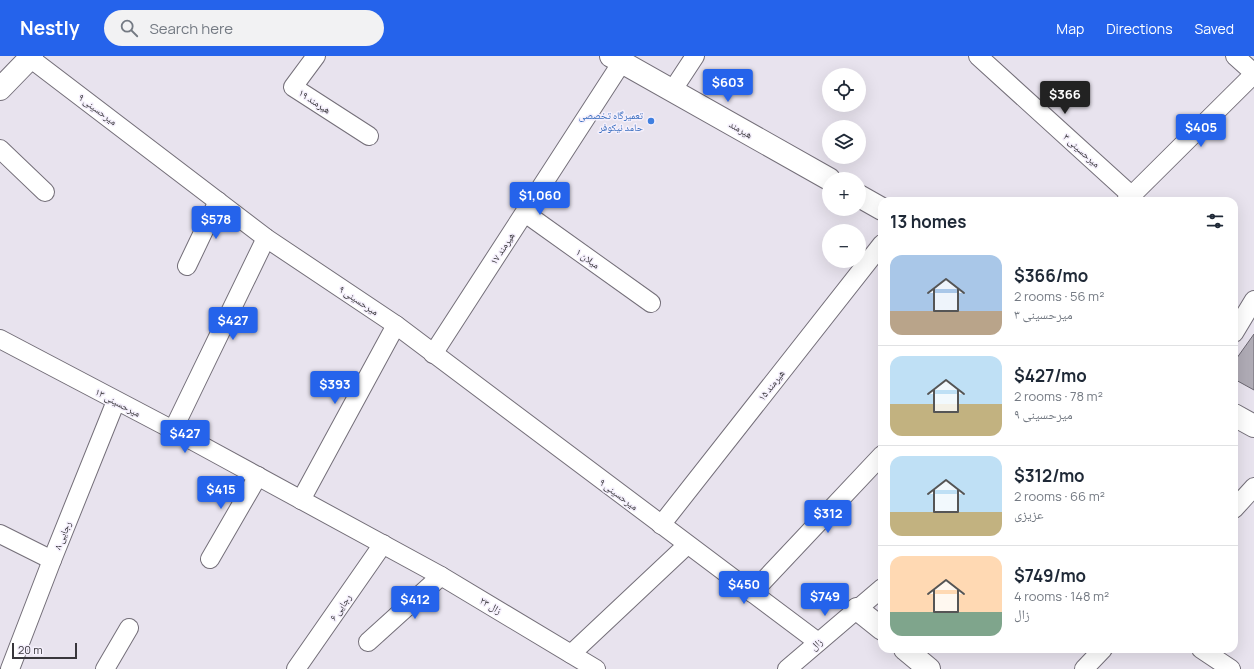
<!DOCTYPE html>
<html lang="en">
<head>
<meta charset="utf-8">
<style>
	:root { --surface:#fff; --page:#f2f2f3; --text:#1f2937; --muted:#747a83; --line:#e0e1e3; --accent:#2563eb }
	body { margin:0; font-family:Manrope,"Noto Naskh Arabic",sans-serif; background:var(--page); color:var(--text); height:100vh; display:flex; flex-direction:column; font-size:15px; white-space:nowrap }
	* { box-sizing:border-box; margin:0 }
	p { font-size:13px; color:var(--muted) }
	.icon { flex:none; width:22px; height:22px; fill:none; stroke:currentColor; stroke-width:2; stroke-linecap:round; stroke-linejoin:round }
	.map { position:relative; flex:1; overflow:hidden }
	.side { position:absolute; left:878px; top:141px; width:360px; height:456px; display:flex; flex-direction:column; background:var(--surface); border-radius:12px; box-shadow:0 4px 16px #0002 }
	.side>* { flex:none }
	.fabs { position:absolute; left:822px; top:12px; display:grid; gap:8px }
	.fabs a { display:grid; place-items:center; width:44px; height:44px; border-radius:50%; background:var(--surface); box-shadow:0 4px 16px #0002; font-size:20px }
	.scale { position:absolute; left:12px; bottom:10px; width:65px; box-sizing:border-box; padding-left:4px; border:2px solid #38363b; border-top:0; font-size:11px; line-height:14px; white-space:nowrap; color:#38363b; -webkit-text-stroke:3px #f5f0fc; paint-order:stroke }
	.price { position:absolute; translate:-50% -34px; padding:0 9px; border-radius:4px; background:var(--accent); color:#fff; font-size:13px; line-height:26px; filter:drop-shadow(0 1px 2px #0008) }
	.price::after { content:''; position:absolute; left:50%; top:24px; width:12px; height:9px; margin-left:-6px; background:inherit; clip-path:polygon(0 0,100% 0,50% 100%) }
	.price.active { background:#222; color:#fff }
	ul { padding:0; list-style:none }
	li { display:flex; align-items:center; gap:12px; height:100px; padding:0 12px }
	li+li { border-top:1px solid var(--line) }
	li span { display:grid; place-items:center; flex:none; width:112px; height:80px; border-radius:12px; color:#555 }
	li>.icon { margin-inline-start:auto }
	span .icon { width:48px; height:48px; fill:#fffc; stroke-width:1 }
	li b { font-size:17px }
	h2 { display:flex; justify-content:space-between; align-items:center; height:48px; padding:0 12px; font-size:17px }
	header { display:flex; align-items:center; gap:24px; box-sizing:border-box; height:56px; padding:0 20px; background:var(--accent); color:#fff }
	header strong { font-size:19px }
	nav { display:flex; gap:22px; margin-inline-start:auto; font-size:14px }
	.search { width:280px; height:36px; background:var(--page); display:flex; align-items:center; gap:10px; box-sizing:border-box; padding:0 14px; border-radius:22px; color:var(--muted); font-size:15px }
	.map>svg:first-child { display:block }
	.building { fill:#b0acb6; stroke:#69656f }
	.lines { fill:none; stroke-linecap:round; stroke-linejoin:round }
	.minor-casing { stroke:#746f79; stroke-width:20 }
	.tertiary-casing { stroke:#746f79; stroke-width:24 }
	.secondary-casing { stroke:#746f79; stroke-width:24 }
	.minor { stroke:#fff; stroke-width:18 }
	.tertiary { stroke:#fff; stroke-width:22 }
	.secondary { stroke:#fff; stroke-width:22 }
	.shop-dot { fill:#3f7fe0; stroke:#f5f0fc; stroke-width:1.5 }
	.labels { text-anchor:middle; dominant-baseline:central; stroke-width:3; stroke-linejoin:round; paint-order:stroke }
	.street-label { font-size:10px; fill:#38363b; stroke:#f5f0fc }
	.shop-label { font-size:10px; fill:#366cbe; stroke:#f5f0fc; text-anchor:end }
</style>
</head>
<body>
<header>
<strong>Nestly</strong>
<div class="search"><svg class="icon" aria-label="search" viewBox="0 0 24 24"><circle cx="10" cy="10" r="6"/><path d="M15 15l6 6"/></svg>Search here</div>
<nav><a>Map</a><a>Directions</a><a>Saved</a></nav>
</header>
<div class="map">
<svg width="1254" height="613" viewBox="0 0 1254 613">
	<rect width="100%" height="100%" fill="#e8e3ee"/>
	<path class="building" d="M1254,278V334L1234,323V306Z"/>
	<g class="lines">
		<g class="minor-casing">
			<g id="minor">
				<path d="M316,0L293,31L369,80"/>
				<path d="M978,0L1132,140"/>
				<path d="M1235,0L1254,17"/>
				<path d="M30,2L266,182L396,269L818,586"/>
				<path d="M672,35L695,0"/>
				<path d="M0,93L45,136"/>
				<path d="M1126,145L1254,18"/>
				<path d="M525,157L651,247"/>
				<path d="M187,210L218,145"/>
				<path d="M1234,277L1254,244"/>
				<path d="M0,283L173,374L441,520L596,613"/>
				<path d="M433,298L622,6"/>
				<path d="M173,374L266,182"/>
				<path d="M301,444L396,269"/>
				<path d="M1234,453L1254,431"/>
				<path d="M661,469L882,188"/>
				<path d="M0,478L52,504"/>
				<path d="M210,503L258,420"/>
				<path d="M752,537L882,399"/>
				<path d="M368,586L441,520"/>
				<path d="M1201,593L1231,613"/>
				<path d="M571,598L687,489"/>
				<path d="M10,613L52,504L116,345"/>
				<path d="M105,613L129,572"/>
				<path d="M296,613L383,488"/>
				<path d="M787,613L882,532"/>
				<path d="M1084,613L1103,593"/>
			</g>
		</g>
		<g class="tertiary-casing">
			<g id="tertiary">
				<path d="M857,553L882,573"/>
				<path d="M905,593L929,613"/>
			</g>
		</g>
		<g class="secondary-casing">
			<g id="secondary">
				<path d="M611,0L829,123"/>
				<path d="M0,33L32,0"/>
				<path d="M859,140L882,153"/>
				<path d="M1234,359L1254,370"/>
			</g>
		</g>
		<use href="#minor" class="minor"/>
		<use href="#tertiary" class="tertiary"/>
		<use href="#secondary" class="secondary"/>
	</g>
	<circle class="shop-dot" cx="651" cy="65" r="4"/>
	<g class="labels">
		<g class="street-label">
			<text transform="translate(315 45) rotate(33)">هیرمند ۱۹</text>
			<text transform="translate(98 53) rotate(37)">میرحسینی ۹</text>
			<text transform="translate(741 73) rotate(30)">هیرمند</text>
			<text transform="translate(1082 94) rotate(42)">میرحسینی ۳</text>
			<text transform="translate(502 192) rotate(-57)">هیرمند ۱۷</text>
			<text transform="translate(588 202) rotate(36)">میلان ۱</text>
			<text transform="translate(359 244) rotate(34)">میرحسینی ۹</text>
			<text transform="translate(771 329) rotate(-52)">هیرمند ۱۵</text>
			<text transform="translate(118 346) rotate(28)">میرحسینی ۱۳</text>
			<text transform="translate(619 438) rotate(37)">میرحسینی ۹</text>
			<text transform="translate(62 479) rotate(-68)">رجایی ۸</text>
			<text transform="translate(491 549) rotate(31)">زال ۲۳</text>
			<text transform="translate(340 551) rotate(-55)">رجایی ۶</text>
			<text transform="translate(816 588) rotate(-41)">زال</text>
		</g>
		<g class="shop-label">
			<text x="643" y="59">تعمیرگاه تخصصی<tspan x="643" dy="12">حامد نیکوفر</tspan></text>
		</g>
	</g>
</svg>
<div class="fabs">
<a><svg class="icon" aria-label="locate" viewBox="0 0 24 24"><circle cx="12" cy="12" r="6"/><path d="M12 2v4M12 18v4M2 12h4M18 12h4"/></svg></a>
<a><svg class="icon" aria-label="layers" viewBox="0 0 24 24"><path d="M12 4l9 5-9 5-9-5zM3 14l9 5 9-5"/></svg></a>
<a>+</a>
<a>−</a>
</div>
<div class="scale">20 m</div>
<b class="price" style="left:728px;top:47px">$603</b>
<b class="price active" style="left:1065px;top:59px">$366</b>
<b class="price" style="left:1201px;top:92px">$405</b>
<b class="price" style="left:540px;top:160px">$1,060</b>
<b class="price" style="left:216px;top:184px">$578</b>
<b class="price" style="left:233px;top:285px">$427</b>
<b class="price" style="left:335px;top:349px">$393</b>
<b class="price" style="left:185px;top:398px">$427</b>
<b class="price" style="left:221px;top:454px">$415</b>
<b class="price" style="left:828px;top:478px">$312</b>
<b class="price" style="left:744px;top:549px">$450</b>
<b class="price" style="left:825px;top:561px">$749</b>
<b class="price" style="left:415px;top:564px">$412</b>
<section class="side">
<h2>13 homes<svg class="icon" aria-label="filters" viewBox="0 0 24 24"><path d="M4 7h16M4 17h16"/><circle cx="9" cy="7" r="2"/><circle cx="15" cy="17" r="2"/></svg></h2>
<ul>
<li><span style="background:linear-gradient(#a9c7e8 70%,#b9a48a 0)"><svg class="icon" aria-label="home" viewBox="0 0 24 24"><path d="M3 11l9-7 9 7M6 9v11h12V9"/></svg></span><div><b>$366/mo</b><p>2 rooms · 56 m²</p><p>میرحسینی ۳</p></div></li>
<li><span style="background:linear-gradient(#bfe0f5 60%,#c2b280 0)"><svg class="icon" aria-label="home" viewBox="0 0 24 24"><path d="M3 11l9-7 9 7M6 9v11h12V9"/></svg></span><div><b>$427/mo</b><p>2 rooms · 78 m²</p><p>میرحسینی ۹</p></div></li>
<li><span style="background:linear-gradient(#bfe0f5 70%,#c2b280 0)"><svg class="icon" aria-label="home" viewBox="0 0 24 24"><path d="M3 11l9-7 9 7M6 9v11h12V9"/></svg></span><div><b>$312/mo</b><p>2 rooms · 66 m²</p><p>عزیزی</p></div></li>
<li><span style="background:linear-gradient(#ffd9b3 70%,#7fa58c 0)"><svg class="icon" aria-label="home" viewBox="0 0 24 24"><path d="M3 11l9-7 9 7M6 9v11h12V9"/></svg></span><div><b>$749/mo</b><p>4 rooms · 148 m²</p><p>زال</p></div></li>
</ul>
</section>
</div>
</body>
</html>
